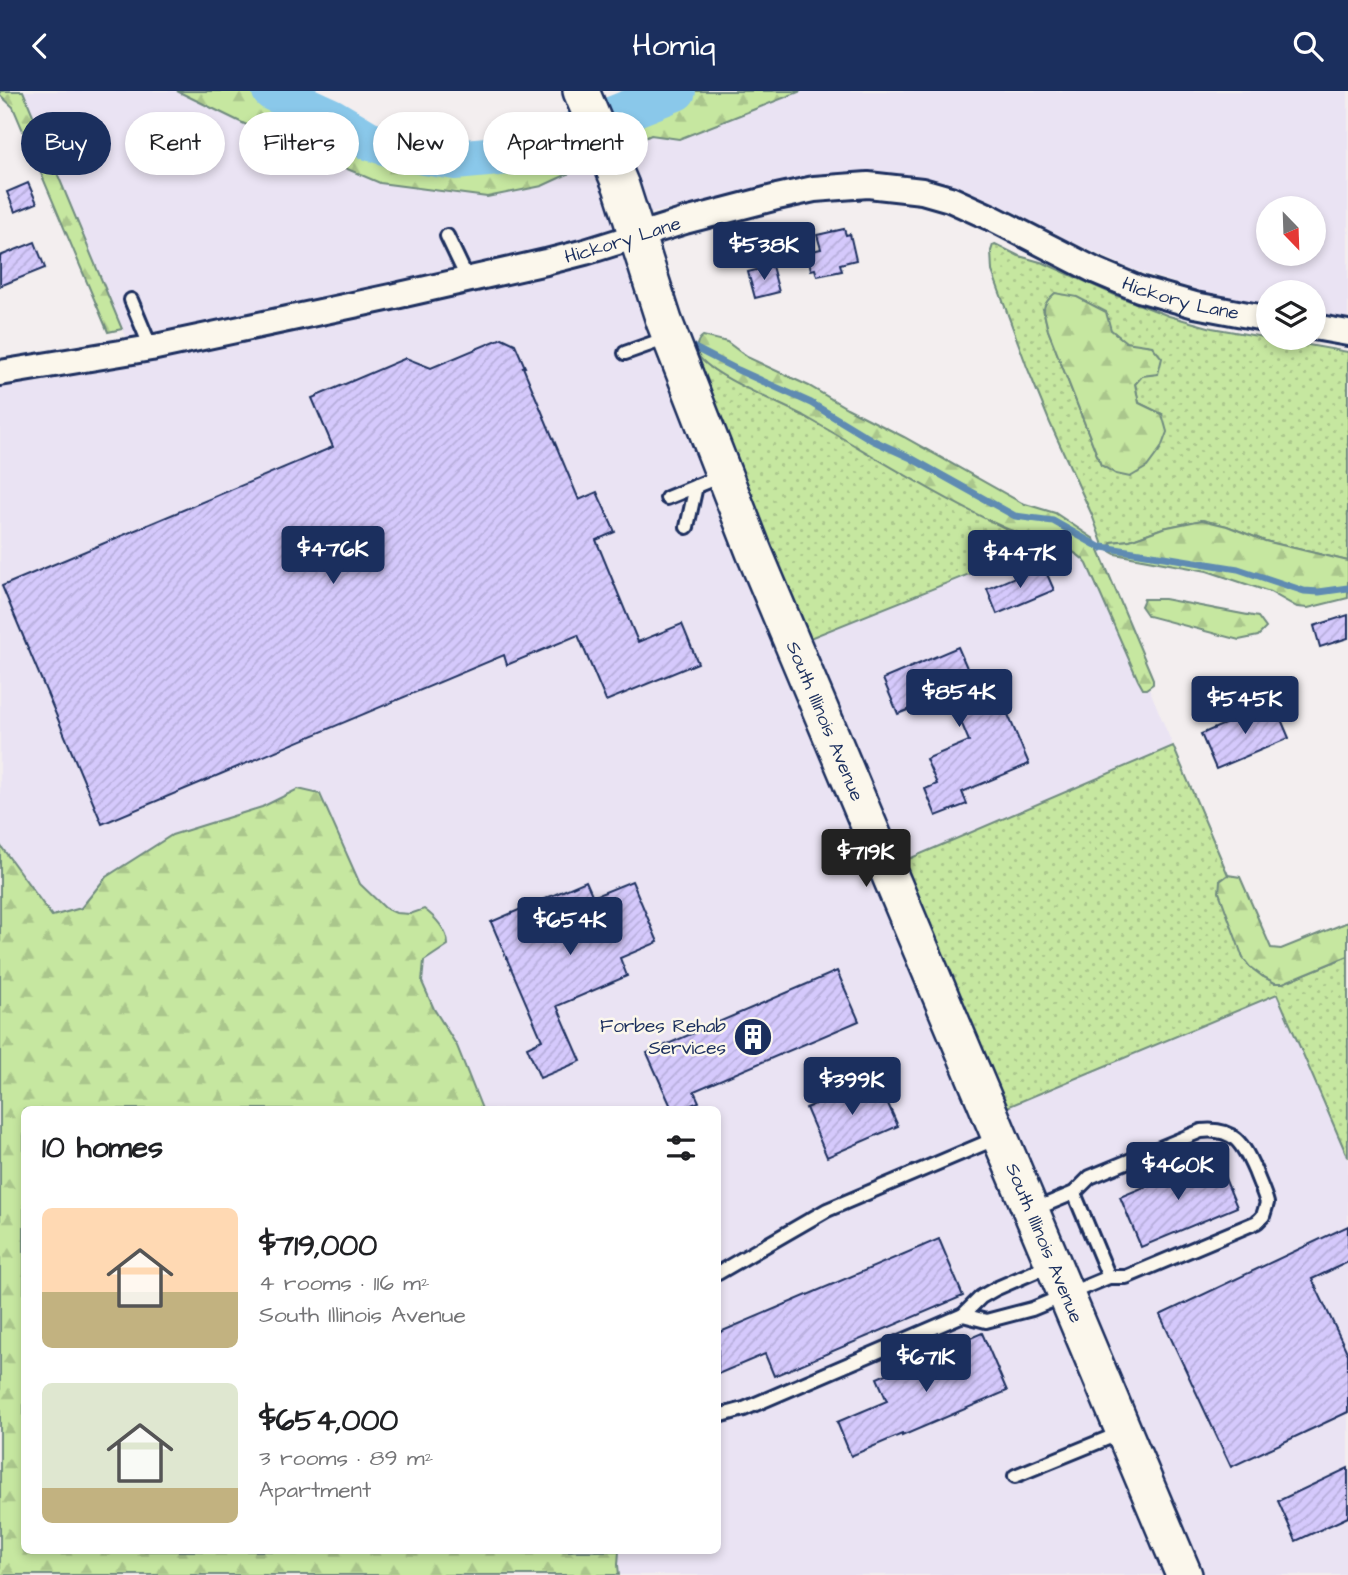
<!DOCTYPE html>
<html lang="en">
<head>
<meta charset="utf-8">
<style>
	:root { --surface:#fff; --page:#f6f6f6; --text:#202124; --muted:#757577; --accent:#1b2f5e }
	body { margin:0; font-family:"Architects Daughter",sans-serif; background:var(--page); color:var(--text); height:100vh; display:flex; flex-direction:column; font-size:26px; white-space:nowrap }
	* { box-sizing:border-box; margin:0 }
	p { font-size:23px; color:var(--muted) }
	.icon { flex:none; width:38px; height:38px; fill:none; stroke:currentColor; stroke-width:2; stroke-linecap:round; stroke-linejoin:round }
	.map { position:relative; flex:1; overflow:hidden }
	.panel { position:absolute; left:21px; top:1015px; width:700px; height:448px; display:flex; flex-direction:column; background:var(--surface); border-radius:10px; box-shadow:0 4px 10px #0003 }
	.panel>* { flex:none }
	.banner { position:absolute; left:21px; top:21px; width:700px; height:63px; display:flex; gap:14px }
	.needle { width:46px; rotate:157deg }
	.fabs { position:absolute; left:1256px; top:105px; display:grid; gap:14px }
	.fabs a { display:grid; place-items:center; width:70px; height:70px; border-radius:50%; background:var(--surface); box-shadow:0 4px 10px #0003; font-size:35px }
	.price { position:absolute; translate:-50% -60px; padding:0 16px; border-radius:7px; background:var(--accent); color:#fff; font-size:23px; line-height:46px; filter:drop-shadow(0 2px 4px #0008) }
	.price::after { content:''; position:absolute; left:50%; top:42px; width:21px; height:16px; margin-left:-10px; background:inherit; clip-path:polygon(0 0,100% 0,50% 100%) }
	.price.selected { background:#222; color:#fff }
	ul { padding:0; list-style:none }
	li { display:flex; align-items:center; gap:21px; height:175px; padding:0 21px }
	li span { display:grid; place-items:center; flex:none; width:196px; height:140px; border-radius:10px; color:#555 }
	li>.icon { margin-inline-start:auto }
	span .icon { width:84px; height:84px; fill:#fffc; stroke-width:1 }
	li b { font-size:30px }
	h2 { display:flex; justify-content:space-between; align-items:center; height:84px; padding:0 21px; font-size:30px }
	.pill { padding:0 24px; border-radius:32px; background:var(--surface); box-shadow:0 4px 10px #0003; font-size:24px; line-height:63px }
	.pill.selected { background:var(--accent); color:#fff }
	header { display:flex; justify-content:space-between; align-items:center; height:91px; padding:0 21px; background:var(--accent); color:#fff; font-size:32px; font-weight:600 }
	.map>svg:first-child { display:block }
	.built { fill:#eae3f3; fill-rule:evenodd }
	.grass { fill:url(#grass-dots); stroke:#708b7f; stroke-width:2; fill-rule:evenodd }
	.forest { fill:url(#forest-firs); stroke:#708b7f; stroke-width:2 }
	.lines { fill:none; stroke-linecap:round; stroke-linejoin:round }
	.stream { stroke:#5e8bb2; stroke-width:7 }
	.river { stroke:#8ac8ea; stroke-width:40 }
	.building { fill:url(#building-hatch); stroke:#1b2f5e; stroke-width:2 }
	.lane-casing { stroke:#1b2f5e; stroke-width:18 }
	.street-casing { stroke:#1b2f5e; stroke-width:30 }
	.secondary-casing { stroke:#1b2f5e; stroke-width:40 }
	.lane { stroke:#fbf7ec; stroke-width:12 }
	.street { stroke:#fbf7ec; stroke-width:24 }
	.secondary { stroke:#fbf7ec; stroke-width:35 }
	.labels { text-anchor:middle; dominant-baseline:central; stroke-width:5; stroke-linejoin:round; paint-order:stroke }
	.street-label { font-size:19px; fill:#1b2f5e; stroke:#fbf7ec }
	.poi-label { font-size:19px; fill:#1b2f5e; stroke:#fbf7ec; text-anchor:end }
</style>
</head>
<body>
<header><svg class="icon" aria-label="back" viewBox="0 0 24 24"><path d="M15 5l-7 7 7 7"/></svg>Homiq<svg class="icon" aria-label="search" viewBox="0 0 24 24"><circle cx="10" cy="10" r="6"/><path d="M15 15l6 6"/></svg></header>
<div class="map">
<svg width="1348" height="1484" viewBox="0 0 1348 1484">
	<defs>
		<pattern id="grass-dots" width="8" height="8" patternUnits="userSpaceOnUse" patternTransform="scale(1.75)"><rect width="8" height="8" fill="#c6e7a0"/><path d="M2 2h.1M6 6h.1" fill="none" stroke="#aac68c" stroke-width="1.8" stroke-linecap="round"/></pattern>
		<pattern id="forest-firs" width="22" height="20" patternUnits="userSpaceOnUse" patternTransform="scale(1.75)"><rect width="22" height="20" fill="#c6e7a0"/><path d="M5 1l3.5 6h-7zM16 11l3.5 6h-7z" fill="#aac68c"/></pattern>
		<pattern id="building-hatch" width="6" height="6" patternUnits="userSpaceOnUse" patternTransform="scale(1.75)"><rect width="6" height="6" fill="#d5c9fc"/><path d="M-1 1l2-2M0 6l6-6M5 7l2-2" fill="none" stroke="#b6adda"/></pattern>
	</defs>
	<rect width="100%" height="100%" fill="#f3eeef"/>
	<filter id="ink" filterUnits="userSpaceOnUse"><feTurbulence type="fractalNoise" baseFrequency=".0143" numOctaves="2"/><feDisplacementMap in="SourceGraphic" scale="14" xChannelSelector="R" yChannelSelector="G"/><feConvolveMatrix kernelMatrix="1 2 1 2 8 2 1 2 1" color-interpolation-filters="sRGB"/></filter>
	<g filter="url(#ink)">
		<path class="built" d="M23,0H177L261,41L380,92L620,59L651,44L679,48L801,0H1348V232L1314,226V201H1269V217L1225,208L1129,177L1072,151L1010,119L952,96L928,90L875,82L799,89L644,124L683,246L805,549L1049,451L1082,465L1087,473L1138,589L1146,598L1149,597L1173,655L898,773L1000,1019L1277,903L1348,1067V1484H619L618,1474L619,1460H718V1018H482L457,955L434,918L422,891L424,870L448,855L410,823L396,822L385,817L360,793L320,703L297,698L262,716L221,729L106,786L81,817L67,822L52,825L0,754V293L128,250L122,238ZM1269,117H1314V163H1269Z"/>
		<g class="grass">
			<path d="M995,153L1019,165L1044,172L1115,204L1169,225L1212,237L1348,261V470L1265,450L1227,435L1202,429L1163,437L1130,449L1112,451L1108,458L1104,457L1092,424L1050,332L1027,276L992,180L991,160L993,154ZM1043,218L1111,239L1126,252L1152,255L1142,285L1135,293L1139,312L1162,323L1101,374L1048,239Z"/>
			<path d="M697,255L699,265L713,278L726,286L801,323L1008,438L1049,451L805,549L688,259Z"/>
			<path d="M1173,655L1228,784L1220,790L1243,867L1262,885L1275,892H1283L1348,865V1067L1277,903L1000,1019L897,773Z"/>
		</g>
		<g class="forest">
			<path d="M0,0H23L122,238L108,241L13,16L0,4Z"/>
			<path d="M177,0H272L331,27L368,49L406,61L455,69L509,64L550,50L581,38L594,71L542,95L487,106L380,92L261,41Z"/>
			<path d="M625,0H801L679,48L651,44L620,59L600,13L622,4Z"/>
			<path d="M1055,202L1077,206L1106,221L1111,239L1126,251L1152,255L1162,267L1158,283L1142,285L1135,293L1139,312L1162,323L1167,341L1161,357L1147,376L1130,386L1116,383L1101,374L1048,239C1044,220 1039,216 1055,202Z"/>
			<path d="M703,245L727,251L747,266L809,295L847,317L904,346L1022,412L1055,422L1094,448L1153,588V593L1146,598H1143L1138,589L1087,473C1074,453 1027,447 1005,437C936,405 871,363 804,325C780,312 711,285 698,264C695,257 697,249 703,245Z"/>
			<path d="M1202,429L1227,435L1265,450L1348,470V507L1308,517L1297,516L1270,501L1207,480L1115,463L1108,459L1112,451L1130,449L1163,437Z"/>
			<path d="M1144,508H1164L1258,526L1266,537L1258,545L1239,549L1148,525L1141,515Z"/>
			<path d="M298,698L320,703L360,793L385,817L396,822L410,823L424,818C435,826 448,840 448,854L424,870L422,891L434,918L457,955L482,1018H24V1460H619L618,1474L619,1484H0V754L52,825L81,817L106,786L172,744L262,716Z"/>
			<path d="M1228,784L1240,786L1271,857L1281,858L1348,831V865L1283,892H1275L1262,885L1250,876L1243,867L1219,801L1220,790Z"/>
		</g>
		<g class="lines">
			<g class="stream">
				<path d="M691,255L738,279L811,312L872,349L909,366L1015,425L1053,430L1101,457"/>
				<path d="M1103,456L1238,478L1304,500L1319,501L1348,497"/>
			</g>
			<path class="river" d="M272,0L331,27L368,49L406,61L455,69L509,64L550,50L676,0"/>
		</g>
		<g class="building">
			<path d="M28,92L37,112L15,121L7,101Z"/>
			<path d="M844,138L846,144L850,143L856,169L840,173L842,180L817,185L815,178L811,179L807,161L821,158L817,144Z"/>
			<path d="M35,151L45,177L0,195V165Z"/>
			<path d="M772,175L779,201L755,207L748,181Z"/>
			<path d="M502,247L515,253L525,276H523L579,409L597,401L615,441L596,449L638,551L682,533L698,572L606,610L578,544L507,574L504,564L102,733L2,495L333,356L312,307L406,267L431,277Z"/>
			<path d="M1043,474L1054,499L997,523L987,498Z"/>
			<path d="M1348,524V547L1320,556L1314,535Z"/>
			<path d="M958,556L986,621L1004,614L1029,673L962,701L967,713L936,725L925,698L937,693L926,668L969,650L950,604L916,619L915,616L898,623L883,588Z"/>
			<path d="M1274,612L1289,647L1216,678L1201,643Z"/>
			<path d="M586,790L593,806L632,790L658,851L620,867L627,885L557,915L581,970L540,987L527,956L542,949L491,831Z"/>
			<path d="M837,880L859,930L694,1000L699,1011L681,1018H672L647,962Z"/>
			<path d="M876,986L898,1035L827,1066L806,1017Z"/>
			<path d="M1216,1066L1237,1116L1141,1156L1120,1106Z"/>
			<path d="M1348,1135V1171L1312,1188L1348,1263V1321L1231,1376L1160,1224Z"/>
			<path d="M939,1148L963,1205L774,1285L765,1263L718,1283V1242Z"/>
			<path d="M982,1242L1007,1300L902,1345V1343L851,1365L837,1331L887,1310L877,1287Z"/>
			<path d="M1348,1377V1426L1296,1450L1278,1410Z"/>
		</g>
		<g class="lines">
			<g class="lane-casing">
				<g id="lane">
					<path d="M447,145L468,189"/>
					<path d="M131,209L151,257"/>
					<path d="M625,262L670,246"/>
					<path d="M667,407L723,384"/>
					<path d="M687,436L696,395"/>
					<path d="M1074,1102L1109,1186"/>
					<path d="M718,1182L827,1119L997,1047"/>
					<path d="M963,1224L986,1230L1032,1218L1109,1186H1126L1257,1131L1263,1125L1267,1112C1264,1101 1259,1091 1255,1080C1243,1053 1234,1036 1201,1040L1090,1086L1074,1102L1033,1119"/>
					<path d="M718,1325L744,1318L963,1224L981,1206L995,1198L1050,1174"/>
					<path d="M1015,1385L1123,1341"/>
				</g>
			</g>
			<g class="street-casing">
				<g id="street">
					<path d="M1314,236L1348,242"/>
					<path id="s1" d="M0,282L151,257L391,206L546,171L585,161L685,130L777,106L814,98L868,94L922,100L950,108L994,128L1094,179L1139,198L1195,214L1269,228"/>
				</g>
			</g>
			<g class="secondary-casing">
				<g id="secondary">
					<path id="s2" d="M581,0L621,95L664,230L754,461L1184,1484"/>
				</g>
			</g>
			<use href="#lane" class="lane"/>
			<use href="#street" class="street"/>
			<use href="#secondary" class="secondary"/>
		</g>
	</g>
	<defs>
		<g id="building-disc" transform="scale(2.0125)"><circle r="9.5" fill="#1b2f5e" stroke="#fbf7ec"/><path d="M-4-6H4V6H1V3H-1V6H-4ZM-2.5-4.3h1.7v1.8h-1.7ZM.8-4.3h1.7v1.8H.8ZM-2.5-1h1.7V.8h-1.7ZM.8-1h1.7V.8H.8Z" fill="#fff"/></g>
	</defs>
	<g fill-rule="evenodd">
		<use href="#building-disc" x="753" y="946"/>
	</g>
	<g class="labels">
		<g class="street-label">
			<text stroke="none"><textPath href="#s1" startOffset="637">Hickory Lane</textPath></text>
			<text stroke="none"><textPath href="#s1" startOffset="1225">Hickory Lane</textPath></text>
			<text stroke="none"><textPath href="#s2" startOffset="676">South Illinois Avenue</textPath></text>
			<text stroke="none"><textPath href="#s2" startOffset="1242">South Illinois Avenue</textPath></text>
		</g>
		<g class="poi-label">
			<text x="726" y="935">Forbes Rehab<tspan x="726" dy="22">Services</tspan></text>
		</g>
	</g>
</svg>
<div class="fabs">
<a><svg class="needle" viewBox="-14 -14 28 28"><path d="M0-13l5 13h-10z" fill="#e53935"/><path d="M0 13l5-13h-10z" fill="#757577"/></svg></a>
<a><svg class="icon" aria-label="layers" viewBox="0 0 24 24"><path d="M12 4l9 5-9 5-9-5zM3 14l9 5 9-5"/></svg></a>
</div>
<b class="price" style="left:764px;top:191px">$538K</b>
<b class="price" style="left:333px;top:495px">$476K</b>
<b class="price" style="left:1020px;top:499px">$447K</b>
<b class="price" style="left:959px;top:638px">$854K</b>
<b class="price" style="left:1245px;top:645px">$545K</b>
<b class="price selected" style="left:866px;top:798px">$719K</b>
<b class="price" style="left:570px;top:866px">$654K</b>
<b class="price" style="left:852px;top:1026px">$399K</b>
<b class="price" style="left:1178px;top:1111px">$460K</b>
<b class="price" style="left:926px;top:1303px">$671K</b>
<div class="banner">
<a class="pill selected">Buy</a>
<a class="pill">Rent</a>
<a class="pill">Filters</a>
<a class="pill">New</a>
<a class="pill">Apartment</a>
</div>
<section class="panel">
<h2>10 homes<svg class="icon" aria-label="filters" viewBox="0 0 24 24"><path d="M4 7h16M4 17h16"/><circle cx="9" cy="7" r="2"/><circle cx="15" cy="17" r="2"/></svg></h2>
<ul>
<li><span style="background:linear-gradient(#ffd9b3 60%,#c2b280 0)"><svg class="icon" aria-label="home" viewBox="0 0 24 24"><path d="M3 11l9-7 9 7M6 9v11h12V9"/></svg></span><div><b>$719,000</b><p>4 rooms · 116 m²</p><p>South Illinois Avenue</p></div></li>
<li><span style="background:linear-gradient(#dfe7d0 75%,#c2b280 0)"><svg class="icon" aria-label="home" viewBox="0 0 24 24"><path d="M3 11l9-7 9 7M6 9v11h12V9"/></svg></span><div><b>$654,000</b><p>3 rooms · 89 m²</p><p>Apartment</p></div></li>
</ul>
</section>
</div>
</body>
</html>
